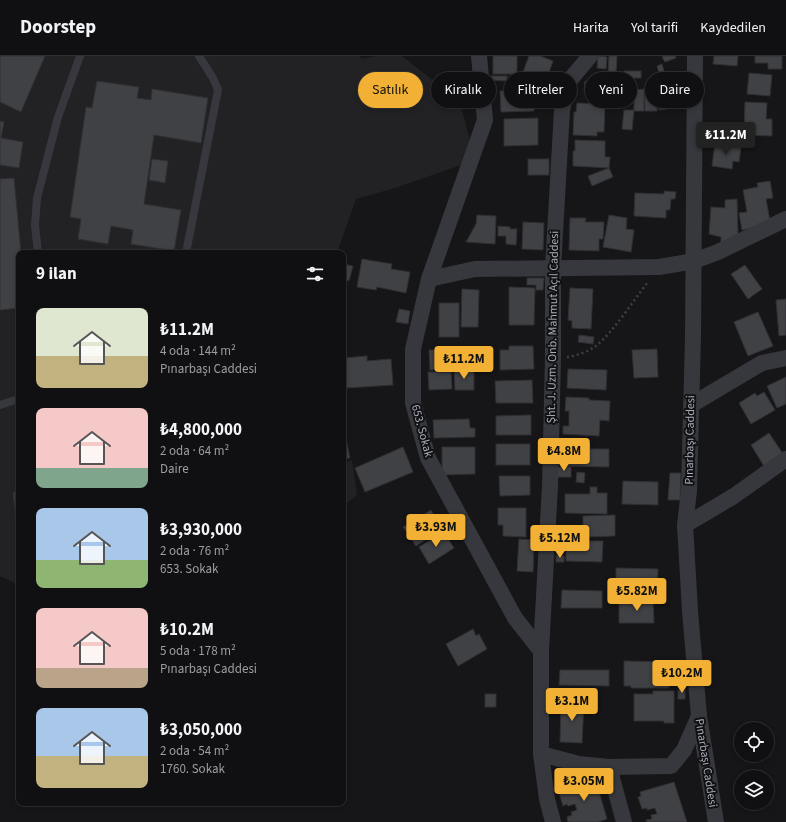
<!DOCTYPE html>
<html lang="tr">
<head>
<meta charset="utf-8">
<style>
	:root { --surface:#101012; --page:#19191b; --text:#f1f3f6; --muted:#9c9d9f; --line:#303032; --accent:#f2b134 }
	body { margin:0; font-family:"Source Sans 3",sans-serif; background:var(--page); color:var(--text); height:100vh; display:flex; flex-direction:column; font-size:15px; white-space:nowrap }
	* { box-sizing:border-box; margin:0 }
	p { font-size:13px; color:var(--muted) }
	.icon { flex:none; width:22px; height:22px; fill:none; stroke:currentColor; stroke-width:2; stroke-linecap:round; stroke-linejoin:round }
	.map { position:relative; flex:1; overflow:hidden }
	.drawer { position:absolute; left:16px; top:194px; width:330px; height:556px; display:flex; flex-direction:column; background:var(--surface); border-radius:8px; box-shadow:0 2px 6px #0003,0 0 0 1px var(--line) }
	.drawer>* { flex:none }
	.banner { position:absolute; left:358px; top:16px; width:368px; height:36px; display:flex; gap:8px }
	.buttons { position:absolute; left:734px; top:666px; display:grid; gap:8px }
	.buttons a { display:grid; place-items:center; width:40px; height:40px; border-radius:50%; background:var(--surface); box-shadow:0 2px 6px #0003,0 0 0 1px var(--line); font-size:20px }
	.price { position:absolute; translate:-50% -34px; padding:0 9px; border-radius:4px; background:var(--accent); color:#111; font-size:13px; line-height:26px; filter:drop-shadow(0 1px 2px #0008) }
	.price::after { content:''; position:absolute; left:50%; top:24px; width:12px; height:9px; margin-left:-6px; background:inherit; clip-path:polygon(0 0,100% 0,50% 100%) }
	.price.current { background:#222; color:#fff }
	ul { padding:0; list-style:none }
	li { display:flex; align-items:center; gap:12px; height:100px; padding:0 20px }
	li span { display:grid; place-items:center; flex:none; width:112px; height:80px; border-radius:8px; color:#555 }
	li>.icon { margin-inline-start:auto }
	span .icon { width:48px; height:48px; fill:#fffc; stroke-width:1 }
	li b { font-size:17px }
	h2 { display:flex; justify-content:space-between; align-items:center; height:48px; padding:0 20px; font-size:17px }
	.pill { padding:0 14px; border-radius:18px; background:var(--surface); box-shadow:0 2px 6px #0003,0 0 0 1px var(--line); font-size:14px; line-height:36px }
	.pill.current { background:var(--accent); color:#111 }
	header { display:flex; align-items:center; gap:24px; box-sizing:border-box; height:56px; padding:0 20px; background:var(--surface); border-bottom:1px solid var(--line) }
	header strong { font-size:19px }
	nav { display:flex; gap:22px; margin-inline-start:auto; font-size:14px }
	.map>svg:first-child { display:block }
	.built { fill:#222225 }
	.building { fill:#404145; stroke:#303034 }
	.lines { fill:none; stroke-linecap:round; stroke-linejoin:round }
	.path { stroke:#3d3f44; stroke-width:2.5; stroke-dasharray:2 3; stroke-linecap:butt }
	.lane { stroke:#37383d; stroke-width:8 }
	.street { stroke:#37383d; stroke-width:16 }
	.labels { text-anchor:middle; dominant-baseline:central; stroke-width:4; stroke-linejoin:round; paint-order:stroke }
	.street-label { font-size:12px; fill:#a8adb8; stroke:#111113 }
</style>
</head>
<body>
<header>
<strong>Doorstep</strong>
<nav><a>Harita</a><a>Yol tarifi</a><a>Kaydedilen</a></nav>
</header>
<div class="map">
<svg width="786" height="766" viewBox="0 0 786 766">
	<rect width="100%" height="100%" fill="#161618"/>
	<g class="built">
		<path d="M0,0H360L361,3L376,0H402L460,46L470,85L467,107L395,132L356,143L337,197H19V529L0,520Z"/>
		<path d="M352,404L357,439L343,450V407Z"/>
	</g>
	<g class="building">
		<path d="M0,0H45L21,56L0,46Z"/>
		<rect x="493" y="0" width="24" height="18"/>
		<path d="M529,0H540L553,5L546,25L523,16Z"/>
		<path d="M598,0L607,1L606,13L597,12Z"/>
		<path d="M609,0H617L616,18H623V30H630L629,49L612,48V40H607Z"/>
		<path d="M664,0H675L676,2L665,6L662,1Z"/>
		<path d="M714,0H738L737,10L713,8Z"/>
		<path d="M755,0H782V13H768V7H755Z"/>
		<path d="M662,8L666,22L661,24L657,10Z"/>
		<path d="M624,15H641V22H630V26H625Z"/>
		<path d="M595,17L607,18L606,37L584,36L585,25L594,26Z"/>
		<path d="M749,17L772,19L770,40L747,38Z"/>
		<path d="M491,20H507V25L491,24Z"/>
		<path d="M97,25L139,31L137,42L151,44L152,33L208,42L201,87L154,79L144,148L181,154L174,195L131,188L133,174L111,170L108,188L78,183L81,163L70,161L86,51L92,52Z"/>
		<path d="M533,31L534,55L501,56L500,35H513V32Z"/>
		<path d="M644,33H657V55H645Z"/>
		<path d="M644,33V55H634V34Z"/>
		<path d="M667,33V53L659,54V34Z"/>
		<path d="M745,46L767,47L766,63H772V80L744,79Z"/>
		<path d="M577,47L605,48L604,76H597V80L573,79L574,56H576Z"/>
		<path d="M624,54H634L632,74L622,73Z"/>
		<path d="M538,62V89L504,90V63Z"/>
		<path d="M0,65L4,66L1,82L23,86L19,112L0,109Z"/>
		<path d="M575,84L605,85V101H610L609,112L573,110V95H575Z"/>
		<path d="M715,87L741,91L739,106L733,105L732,113L712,110Z"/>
		<path d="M152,103L168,105L165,127L149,124Z"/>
		<rect x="528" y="103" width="21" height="16"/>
		<path d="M609,112L613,121L592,130L588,120Z"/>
		<path d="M14,122L21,197H19V252L0,254V123Z"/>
		<path d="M770,125L773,142L766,143L770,165L761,170L742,174L739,157L747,156L743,134L758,131L757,127Z"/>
		<path d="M664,135L676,136L675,143H671L670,154H666V162L634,160L635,137L664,138Z"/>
		<path d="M737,143L738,180L721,187V181L709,178L711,151L725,152V144Z"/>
		<path d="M477,159L496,160L495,188L466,186L476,168Z"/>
		<path d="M609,159L627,162L626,173L634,174L631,196L603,191Z"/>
		<path d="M570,162H586L585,166H604L603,183H599V195L569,194Z"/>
		<path d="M523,166L544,167L543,194L522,193Z"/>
		<path d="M498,170L510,171V173H517L516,189L506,188V180H498Z"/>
		<path d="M362,203L392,208L391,213L410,216L406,237L377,231L376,234L357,231Z"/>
		<path d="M343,208L353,210L349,225L343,223Z"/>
		<path d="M745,209L762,233L748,243L731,218Z"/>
		<path d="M527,222H544L543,234H536V229H527Z"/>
		<path d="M509,231L535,232L534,269H509Z"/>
		<path d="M570,232L593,233L591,273L572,272V265L568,264Z"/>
		<path d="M462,233L479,234L478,271H461Z"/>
		<path d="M786,243V279L779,280L776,244Z"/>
		<rect x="439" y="247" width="20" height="34"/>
		<path d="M399,253L410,255L408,268L396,266Z"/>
		<path d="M758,256L773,290L748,300L734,266Z"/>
		<path d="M579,279L594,281L593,288L578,286Z"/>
		<path d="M509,290H533L534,313L500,314V294H509Z"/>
		<path d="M471,293L472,312L430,314L429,294Z"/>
		<path d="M657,293L658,321L634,322L632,294Z"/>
		<path d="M367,300V305L391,303L393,329L346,332L344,302Z"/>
		<path d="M568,313L607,314L606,334L567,332Z"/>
		<path d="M474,314V334H455L454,315Z"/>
		<path d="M428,316H451L452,333L429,334Z"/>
		<path d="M786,321V348L777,352L767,330Z"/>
		<path d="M532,324L533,347H496L495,325Z"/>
		<path d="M764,336L775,354L751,368L739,347L755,337L757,340Z"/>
		<path d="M566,341L589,342V344L610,345L609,365L600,364L599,380L563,378V370H569V355H565Z"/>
		<path d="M531,359V379H496V360Z"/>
		<path d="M469,363L470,372H475V381L434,382L433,364Z"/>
		<path d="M769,377L783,398L764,410L751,389Z"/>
		<path d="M345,378L350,402L343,403V379Z"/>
		<rect x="496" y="388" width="34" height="21"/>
		<path d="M565,388L590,389V393H609V411L564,410Z"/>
		<path d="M403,391L413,416L365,436L355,412Z"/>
		<path d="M442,391H475V418L442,419Z"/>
		<rect x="557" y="411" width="14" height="10"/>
		<path d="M577,416L585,417L584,427L576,426Z"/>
		<path d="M670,417H681L680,444H668Z"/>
		<path d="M499,420H530V439L500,440Z"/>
		<path d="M623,425L658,426V449L622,448Z"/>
		<path d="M590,431H597V437H607V458L565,457V438H590Z"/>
		<path d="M13,436H19V473H17Z"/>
		<path d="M498,452H526V481L503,480V469H498Z"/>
		<path d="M431,454L442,473L416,490L403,471Z"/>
		<path d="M615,459V480L583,481V460Z"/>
		<path d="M444,476L454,492L429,508L419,491Z"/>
		<path d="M519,483L534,484L533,516L517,515Z"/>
		<path d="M566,485H603L602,506L566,505Z"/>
		<path d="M556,499L564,500V506H556Z"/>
		<path d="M616,512L658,513L657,535L621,534V530H616Z"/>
		<path d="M562,534L602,535V552H561Z"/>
		<path d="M635,542H653L654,567H619V547H635Z"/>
		<path d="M473,573L476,580L479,578L487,593L458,610L446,588Z"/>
		<path d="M624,605L669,606V632H631V630H624Z"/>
		<path d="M560,614H609V630L559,629Z"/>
		<rect x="678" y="634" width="7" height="9"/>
		<path d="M653,635H674V667H664V665H634V638H653Z"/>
		<rect x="485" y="638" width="11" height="13"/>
		<path d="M561,645L584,646L582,687L560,686Z"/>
		<path d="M595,722L607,763L598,766H568L567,761L572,759L571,756L577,754L575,748L568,750L567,748L563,750L559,737L561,736L560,733Z"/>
		<path d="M674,726L687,766H647L646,764L652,763L651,759L657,758L655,752L647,754V752L642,753L638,741L641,740L640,736Z"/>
	</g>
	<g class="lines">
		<path class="path" d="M567,301C576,300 589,295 596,290C614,275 633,245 648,226"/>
		<g class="lane">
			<path d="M38,197L35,169L37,142L58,61L80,0"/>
			<path d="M186,197L218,34L213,22L199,0"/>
			<path d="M0,349L19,343"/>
		</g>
		<g class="street">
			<path d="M479,0L485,64L429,223L475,213L659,211L694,205L718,196L786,163"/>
			<path d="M695,0L693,281L689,435L685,469L690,555L699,660L716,766"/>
			<path d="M429,223L413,293V347L428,402L515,562L541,595"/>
			<path d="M691,349L762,307L786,302"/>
			<path d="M685,469L734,440L786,403"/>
			<path d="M541,698L579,708L609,711L671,710L684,694L699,660"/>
			<path d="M609,711L624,766"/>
			<path d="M553,766L547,743L541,698V595L550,430L553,302V212L562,54L569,25L590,0"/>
		</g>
	</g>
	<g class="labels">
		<g class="street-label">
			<text transform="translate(553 271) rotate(-89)">Şht. J. Uzm. Onb. Mahmut Açıl Caddesi</text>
			<text transform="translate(422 375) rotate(75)">653. Sokak</text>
			<text transform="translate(690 384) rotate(-89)">Pınarbaşı Caddesi</text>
			<text transform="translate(706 707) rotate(81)">Pınarbaşı Caddesi</text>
		</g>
	</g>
</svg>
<div class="buttons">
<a><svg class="icon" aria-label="locate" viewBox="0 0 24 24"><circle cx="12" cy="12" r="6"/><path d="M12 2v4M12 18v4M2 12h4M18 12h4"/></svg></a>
<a><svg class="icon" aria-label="layers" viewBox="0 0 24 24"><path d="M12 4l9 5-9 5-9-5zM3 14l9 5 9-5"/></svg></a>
</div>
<b class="price current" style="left:726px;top:100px">₺11.2M</b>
<b class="price" style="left:464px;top:324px">₺11.2M</b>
<b class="price" style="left:564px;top:416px">₺4.8M</b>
<b class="price" style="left:436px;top:492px">₺3.93M</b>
<b class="price" style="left:560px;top:503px">₺5.12M</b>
<b class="price" style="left:637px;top:556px">₺5.82M</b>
<b class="price" style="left:682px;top:638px">₺10.2M</b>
<b class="price" style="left:572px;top:666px">₺3.1M</b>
<b class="price" style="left:584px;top:746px">₺3.05M</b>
<div class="banner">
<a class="pill current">Satılık</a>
<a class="pill">Kiralık</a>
<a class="pill">Filtreler</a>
<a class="pill">Yeni</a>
<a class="pill">Daire</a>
</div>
<section class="drawer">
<h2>9 ilan<svg class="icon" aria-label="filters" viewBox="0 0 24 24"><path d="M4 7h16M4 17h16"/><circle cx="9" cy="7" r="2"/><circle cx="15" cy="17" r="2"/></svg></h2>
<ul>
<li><span style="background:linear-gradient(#dfe7d0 60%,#c2b280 0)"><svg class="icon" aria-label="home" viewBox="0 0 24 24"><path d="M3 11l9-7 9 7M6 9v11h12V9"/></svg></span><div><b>₺11.2M</b><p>4 oda · 144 m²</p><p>Pınarbaşı Caddesi</p></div></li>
<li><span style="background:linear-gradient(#f6c9c9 75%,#7fa58c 0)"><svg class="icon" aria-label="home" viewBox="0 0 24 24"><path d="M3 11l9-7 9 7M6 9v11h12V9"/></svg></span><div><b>₺4,800,000</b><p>2 oda · 64 m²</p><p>Daire</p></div></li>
<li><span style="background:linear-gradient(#a9c7e8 65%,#8fb573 0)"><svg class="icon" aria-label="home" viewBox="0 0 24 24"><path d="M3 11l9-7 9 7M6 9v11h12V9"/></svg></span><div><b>₺3,930,000</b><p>2 oda · 76 m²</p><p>653. Sokak</p></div></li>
<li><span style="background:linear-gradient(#f6c9c9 75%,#b9a48a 0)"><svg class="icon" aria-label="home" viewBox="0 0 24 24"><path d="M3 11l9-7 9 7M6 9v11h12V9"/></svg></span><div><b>₺10.2M</b><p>5 oda · 178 m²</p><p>Pınarbaşı Caddesi</p></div></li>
<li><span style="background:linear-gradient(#a9c7e8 60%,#c2b280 0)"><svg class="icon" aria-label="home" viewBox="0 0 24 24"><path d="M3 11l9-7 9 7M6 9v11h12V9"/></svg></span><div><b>₺3,050,000</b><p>2 oda · 54 m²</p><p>1760. Sokak</p></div></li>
</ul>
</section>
</div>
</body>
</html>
